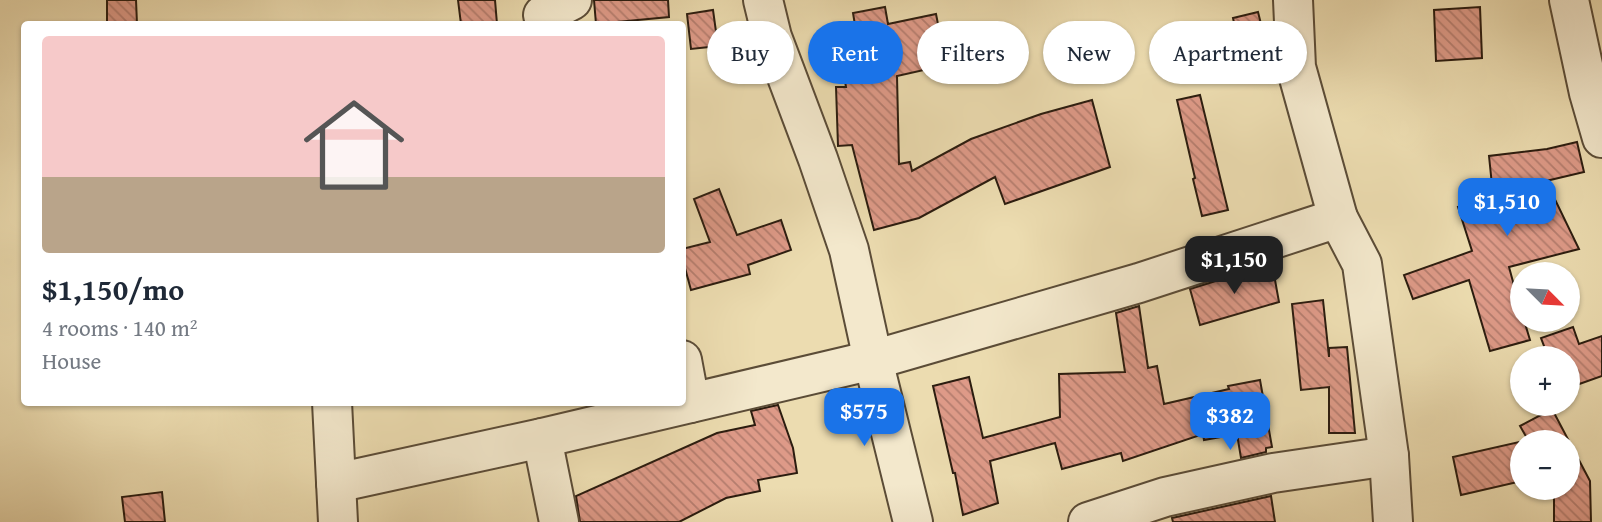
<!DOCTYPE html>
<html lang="en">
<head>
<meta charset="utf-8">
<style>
	:root { --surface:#fff; --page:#f6f6f7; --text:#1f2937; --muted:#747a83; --line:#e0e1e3; --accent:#1a73e8 }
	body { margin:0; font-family:"Gentium Book Plus",serif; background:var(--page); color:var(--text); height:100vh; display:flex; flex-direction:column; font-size:26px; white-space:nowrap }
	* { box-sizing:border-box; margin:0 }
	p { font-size:23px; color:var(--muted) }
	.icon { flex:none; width:38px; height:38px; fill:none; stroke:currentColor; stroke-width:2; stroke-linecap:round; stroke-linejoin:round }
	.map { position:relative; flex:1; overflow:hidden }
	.panel { position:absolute; left:21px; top:21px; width:665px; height:385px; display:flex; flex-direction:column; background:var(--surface); border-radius:7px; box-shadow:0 2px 5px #0004 }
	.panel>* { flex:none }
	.banner { position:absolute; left:707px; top:21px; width:665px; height:63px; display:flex; gap:14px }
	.needle { width:46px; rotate:114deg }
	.fabs { position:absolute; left:1510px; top:262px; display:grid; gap:14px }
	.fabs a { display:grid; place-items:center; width:70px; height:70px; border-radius:50%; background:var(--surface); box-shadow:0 2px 5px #0004; font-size:35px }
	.price { position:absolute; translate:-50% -60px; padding:0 16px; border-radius:14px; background:var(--accent); color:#fff; font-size:23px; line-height:46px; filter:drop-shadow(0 2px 4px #0008) }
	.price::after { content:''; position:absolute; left:50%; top:42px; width:21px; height:16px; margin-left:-10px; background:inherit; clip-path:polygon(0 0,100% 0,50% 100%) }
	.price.active { background:#222; color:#fff }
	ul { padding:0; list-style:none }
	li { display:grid; align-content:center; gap:14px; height:371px; padding:0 21px }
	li+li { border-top:2px solid var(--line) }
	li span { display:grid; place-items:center; height:217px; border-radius:7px; color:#555 }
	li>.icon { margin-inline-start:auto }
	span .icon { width:126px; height:126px; fill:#fffc; stroke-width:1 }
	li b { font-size:30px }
	.chip { padding:0 24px; border-radius:32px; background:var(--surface); box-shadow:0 2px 5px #0004; font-size:24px; line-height:63px }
	.chip.active { background:var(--accent); color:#fff }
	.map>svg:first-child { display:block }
	.building { fill:url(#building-back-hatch); stroke:#2b1c0f; stroke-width:2 }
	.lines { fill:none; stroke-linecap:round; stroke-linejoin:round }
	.minor-casing { stroke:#5b4c37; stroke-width:42 }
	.minor { stroke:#f3e8cc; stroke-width:38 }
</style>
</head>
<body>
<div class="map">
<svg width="1602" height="522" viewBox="0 0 1602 522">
	<defs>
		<pattern id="building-back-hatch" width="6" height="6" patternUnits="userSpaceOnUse" patternTransform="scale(1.75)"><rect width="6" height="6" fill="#de9a88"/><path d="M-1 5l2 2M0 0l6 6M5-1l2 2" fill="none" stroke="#b47d6e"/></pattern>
	</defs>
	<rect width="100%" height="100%" fill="#ecdcb0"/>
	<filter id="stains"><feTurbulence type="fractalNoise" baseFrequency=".00286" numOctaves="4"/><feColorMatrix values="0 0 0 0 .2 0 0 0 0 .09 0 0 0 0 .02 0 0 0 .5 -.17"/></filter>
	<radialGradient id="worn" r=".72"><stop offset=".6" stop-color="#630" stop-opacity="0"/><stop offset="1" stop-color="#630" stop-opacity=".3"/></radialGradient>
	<g class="building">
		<path d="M107,0H136L137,24H107Z"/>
		<path d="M458,0H495L497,24H461Z"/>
		<path d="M594,0H668L669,17L596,24Z"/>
		<path d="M885,7L888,24L936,14L946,65L897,76L899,164L910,162L912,171L971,139L1041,114L1092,100L1110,167L1005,204L995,177L919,218L874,230L852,145L838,146L836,87H846L838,40L857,37L853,13Z"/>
		<path d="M1480,7L1482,58L1436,61L1434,10Z"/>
		<path d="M713,10L718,46L691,49L687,14Z"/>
		<path d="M1258,12L1264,36L1238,42L1233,18Z"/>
		<path d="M1200,95L1228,210L1202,216L1193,179L1195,178L1177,100Z"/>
		<path d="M1577,142L1584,172L1546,181L1579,249L1509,267L1522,315V320H1524L1530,340L1490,351L1469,280L1413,299L1404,275L1472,251L1458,207L1493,195L1489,156L1547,149Z"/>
		<path d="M719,189L737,235L781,220L791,250L748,265L750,274L691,290L682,257V249L710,242L694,199Z"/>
		<path d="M1273,269L1279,302L1200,325L1190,289L1235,275L1236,277Z"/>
		<path d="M1323,300L1329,357V348L1347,347L1355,433H1329V387L1301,390L1292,304Z"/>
		<path d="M1139,306L1148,368L1157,366L1164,404L1229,389L1228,386L1260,380L1272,447L1266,448V452L1241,458L1237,434L1204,440L1203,434L1123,461L1121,453L1062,469L1055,443L990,461L998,503L963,515L955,473H953L933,386L969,377L983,438L1060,417L1059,374L1125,372L1116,313Z"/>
		<path d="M1573,327L1579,344L1602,336V376L1568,388V359H1549L1541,338Z"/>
		<path d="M778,405L793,448L797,473L758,480L760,491L726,498L679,522H580L576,496L717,433L755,425L751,411Z"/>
		<path d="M1552,409L1590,481L1591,522H1554V488H1568V443H1522V481L1461,495L1453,457L1528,440L1520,426Z"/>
		<path d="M162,492L165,522H125L122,497Z"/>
		<path d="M1271,496L1275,522H1173L1172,518Z"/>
	</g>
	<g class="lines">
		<g class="minor-casing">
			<g id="minor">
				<path d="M763,0L772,37L818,159L849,250L873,360L913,522"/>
				<path d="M1293,0L1296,67L1338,218"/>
				<path d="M1569,0L1589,93L1602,138"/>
				<path d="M543,15L572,0"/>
				<path d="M682,360L690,403"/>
				<path d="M332,402L338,522"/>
				<path d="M542,438L559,522"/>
				<path d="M336,483L542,438L873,360L1139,283L1338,218L1362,264L1389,456L1393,522"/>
				<path d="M1088,522L1165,497L1273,473L1389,456"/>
			</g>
		</g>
		<use href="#minor" class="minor"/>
	</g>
	<rect width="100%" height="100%" filter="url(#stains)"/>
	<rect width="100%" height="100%" fill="url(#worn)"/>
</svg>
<div class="fabs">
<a><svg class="needle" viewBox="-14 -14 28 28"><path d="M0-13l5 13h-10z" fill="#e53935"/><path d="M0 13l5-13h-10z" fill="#747a83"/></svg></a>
<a>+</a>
<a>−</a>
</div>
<b class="price" style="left:1507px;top:238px">$1,510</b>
<b class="price active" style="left:1234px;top:296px">$1,150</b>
<b class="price" style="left:864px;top:448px">$575</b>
<b class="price" style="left:1230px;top:452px">$382</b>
<div class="banner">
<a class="chip">Buy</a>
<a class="chip active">Rent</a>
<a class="chip">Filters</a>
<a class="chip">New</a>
<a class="chip">Apartment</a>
</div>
<section class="panel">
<ul>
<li><span style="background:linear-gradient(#f6c9c9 65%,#b9a48a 0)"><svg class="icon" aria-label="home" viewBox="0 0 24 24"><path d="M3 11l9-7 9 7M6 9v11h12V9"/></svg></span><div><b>$1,150/mo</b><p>4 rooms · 140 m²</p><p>House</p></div></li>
</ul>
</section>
</div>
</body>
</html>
